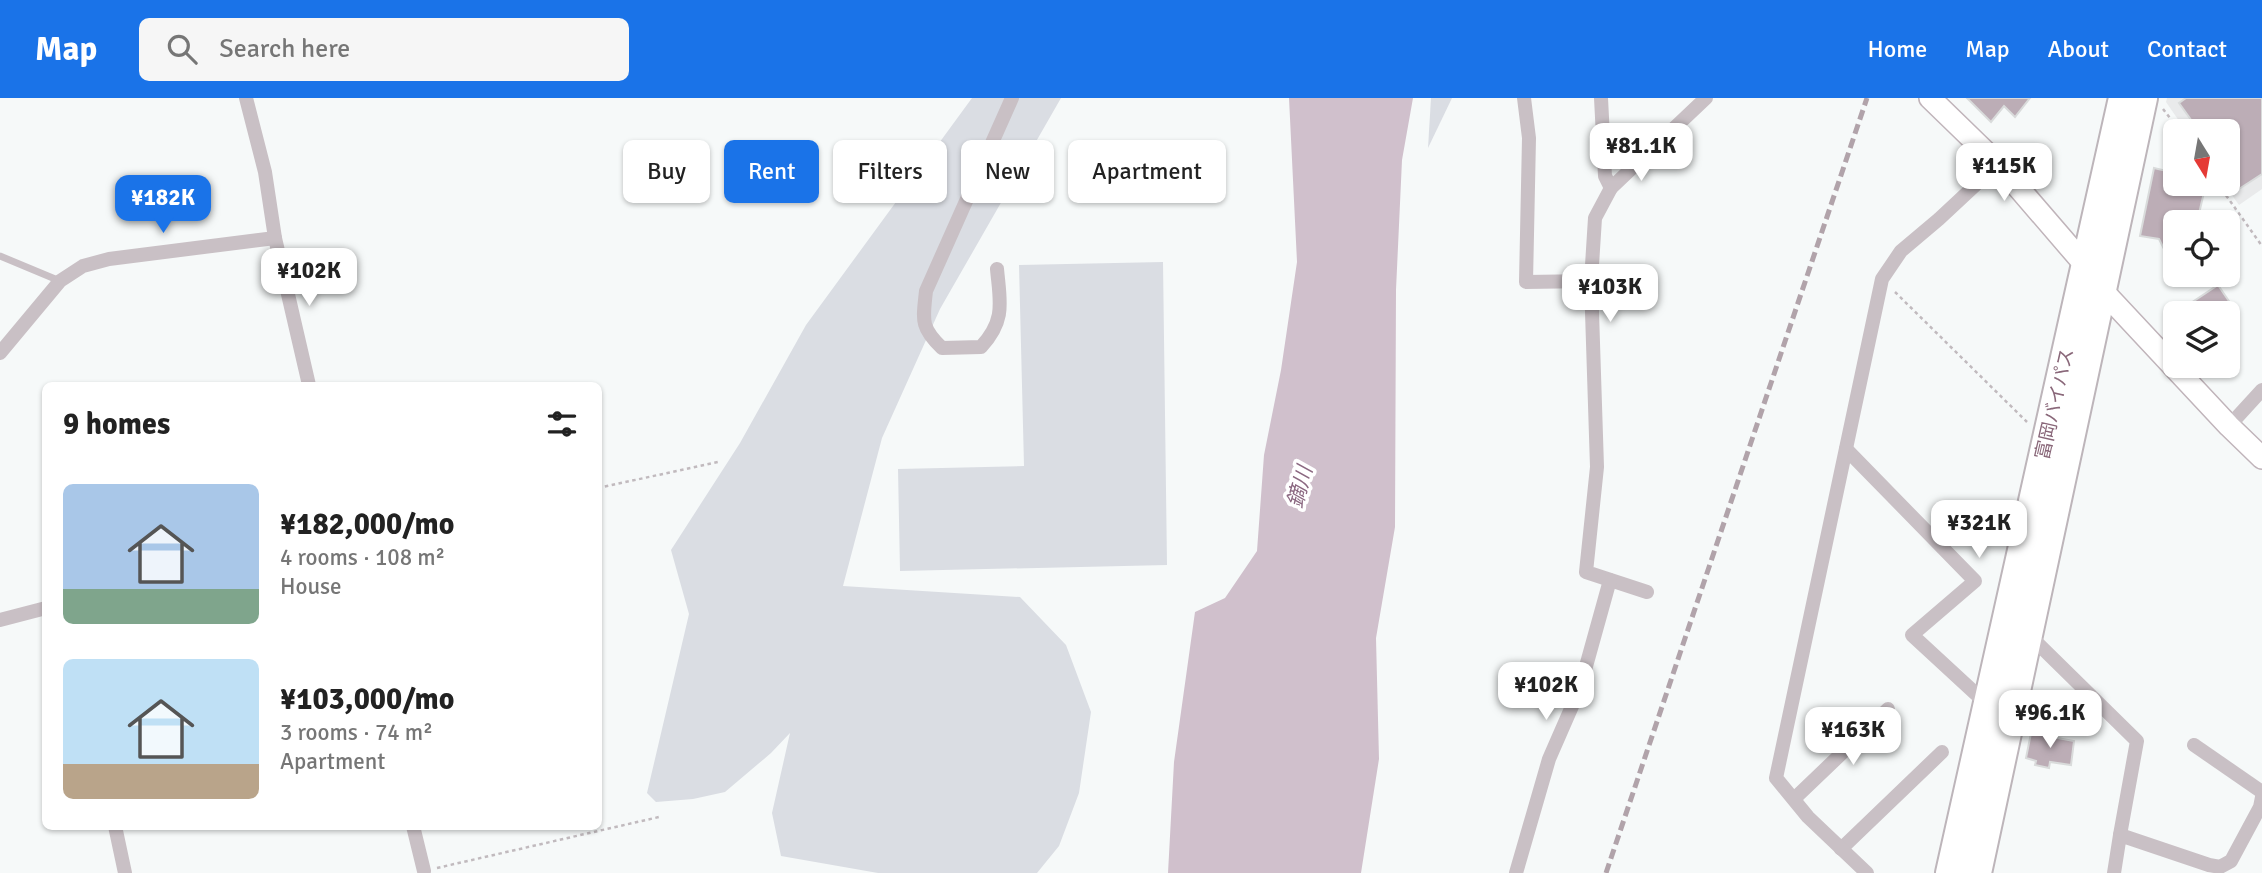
<!DOCTYPE html>
<html lang="en">
<head>
<meta charset="utf-8">
<style>
	:root { --surface:#fff; --page:#f6f6f6; --text:#222; --muted:#767676; --accent:#1a73e8 }
	body { margin:0; font-family:Signika,"Noto Sans JP",sans-serif; background:var(--page); color:var(--text); height:100vh; display:flex; flex-direction:column; font-size:26px; white-space:nowrap }
	* { box-sizing:border-box; margin:0 }
	p { font-size:23px; color:var(--muted) }
	.icon { flex:none; width:38px; height:38px; fill:none; stroke:currentColor; stroke-width:2; stroke-linecap:round; stroke-linejoin:round }
	.map { position:relative; flex:1; overflow:hidden }
	.sheet { position:absolute; left:42px; top:284px; width:560px; height:448px; display:flex; flex-direction:column; background:var(--surface); border-radius:10px; box-shadow:0 2px 5px #0004 }
	.sheet>* { flex:none }
	.guide { position:absolute; left:623px; top:42px; width:665px; height:63px; display:flex; gap:14px }
	.needle { width:46px; rotate:169deg }
	.controls { position:absolute; left:2163px; top:21px; display:grid; gap:14px }
	.controls a { display:grid; place-items:center; width:77px; height:77px; border-radius:10px; background:var(--surface); box-shadow:0 2px 5px #0004; font-size:35px }
	.price { position:absolute; translate:-50% -60px; padding:0 16px; border-radius:14px; background:#fff; color:#222; font-size:23px; line-height:46px; filter:drop-shadow(0 2px 4px #0008) }
	.price::after { content:''; position:absolute; left:50%; top:42px; width:21px; height:16px; margin-left:-10px; background:inherit; clip-path:polygon(0 0,100% 0,50% 100%) }
	.price.on { background:var(--accent); color:#fff }
	ul { padding:0; list-style:none }
	li { display:flex; align-items:center; gap:21px; height:175px; padding:0 21px }
	li span { display:grid; place-items:center; flex:none; width:196px; height:140px; border-radius:10px; color:#555 }
	li>.icon { margin-inline-start:auto }
	span .icon { width:84px; height:84px; fill:#fffc; stroke-width:1 }
	li b { font-size:30px }
	h2 { display:flex; justify-content:space-between; align-items:center; height:84px; padding:0 21px; font-size:30px }
	.pill { padding:0 24px; border-radius:10px; background:var(--surface); box-shadow:0 2px 5px #0004; font-size:24px; line-height:63px }
	.pill.on { background:var(--accent); color:#fff }
	header { display:flex; align-items:center; gap:42px; box-sizing:border-box; height:98px; padding:0 35px; background:var(--accent); color:#fff }
	header strong { font-size:33px }
	nav { display:flex; gap:38px; margin-inline-start:auto; font-size:24px }
	.search { width:490px; height:63px; background:var(--page); display:flex; align-items:center; gap:18px; box-sizing:border-box; padding:0 24px; border-radius:10px; color:var(--muted); font-size:26px }
	.map>svg:first-child { display:block }
	.built { fill:#e9eaeb }
	.green { fill:#dadde3 }
	.water { fill:#d0c0cc }
	.building { fill:#bcadb6; stroke:#d9dbdb; stroke-width:2 }
	.lines { fill:none; stroke-linecap:round; stroke-linejoin:round }
	.secondary-casing { stroke:#c0b4ba; stroke-width:24 }
	.highway-casing { stroke:#bdb5ba; stroke-width:32 }
	.path { stroke:#c1babe; stroke-width:2.5; stroke-dasharray:3.5 3.5; stroke-linecap:butt }
	.lane { stroke:#c9c0c5; stroke-width:7 }
	.street { stroke:#c9c0c5; stroke-width:14 }
	.secondary { stroke:#fff; stroke-width:21 }
	.highway { stroke:#fff; stroke-width:28 }
	.rail { stroke:#b1a3aa; stroke-width:5; stroke-dasharray:10 5; stroke-linecap:butt }
	.labels { text-anchor:middle; dominant-baseline:central; stroke-width:7; stroke-linejoin:round; paint-order:stroke }
	.street-label { font-size:19px; fill:#896779; stroke:#fff }
	.water-label { font-size:21px; font-style:italic; fill:#8b6881; stroke:#fff }
</style>
</head>
<body>
<header>
<strong>Map</strong>
<div class="search"><svg class="icon" aria-label="search" viewBox="0 0 24 24"><circle cx="10" cy="10" r="6"/><path d="M15 15l6 6"/></svg>Search here</div>
<nav><a>Home</a><a>Map</a><a>About</a><a>Contact</a></nav>
</header>
<div class="map">
<svg width="2262" height="775" viewBox="0 0 2262 775">
	<rect width="100%" height="100%" fill="#f6f9f9"/>
	<path class="built" d="M2167,0H2262V91L2239,107L2224,86H2228V33H2186L2166,4Z"/>
	<g class="green">
		<path d="M972,0H1061L940,211L882,340L843,488L1020,499L1066,547L1091,614L1079,695L1059,748L1037,775H878L781,758L772,715L790,635L771,655L725,694L693,701L656,704L647,695L689,516L671,452L740,345L806,227Z"/>
		<path d="M1431,0H1452L1428,50Z"/>
		<path d="M1163,164L1167,467L900,473L898,371L1024,368L1019,167Z"/>
	</g>
	<path class="water" d="M1289,0H1413L1402,62L1396,192L1395,429L1376,540L1379,661L1361,775H1168L1174,664L1195,514L1225,500L1257,453L1264,357L1281,272L1297,164Z"/>
	<g class="building">
		<path d="M1967,0H2030L2015,19L2004,8L1991,24Z"/>
		<path d="M2186,0H2262V76L2239,91L2228,75V33H2199L2179,5Z"/>
		<path d="M2154,70L2175,75V86H2206L2197,124H2175V145L2165,153L2159,141L2140,138Z"/>
		<path d="M2218,187L2237,215H2176Z"/>
		<path d="M2031,635L2074,643L2071,667L2050,664L2049,670L2035,667L2036,663L2026,660Z"/>
	</g>
	<g class="lines">
		<g class="secondary-casing">
			<path id="secondary" d="M1930,0L1998,66L2085,167L2101,191L2229,328L2262,360"/>
		</g>
		<g class="highway-casing">
			<g id="highway">
				<path d="M1950,775L2123,0"/>
				<path d="M1977,775L2143,0"/>
			</g>
		</g>
		<g class="path">
			<path d="M2163,11L2180,33"/>
			<path d="M2218,86L2262,148"/>
			<path d="M1895,194L2027,324"/>
			<path d="M598,390L718,364"/>
			<path d="M437,770L659,719"/>
		</g>
		<path class="lane" d="M0,158L60,183"/>
		<g class="street">
			<path d="M1524,0L1529,40L1526,184L1591,183L1597,369L1586,474L1647,494"/>
			<path d="M1601,0L1605,78L1611,90"/>
			<path d="M275,140L309,287"/>
			<path d="M997,171C1000,204 1006,222 981,249L942,250C920,229 923,222 926,193L1012,0"/>
			<path d="M1591,183L1595,120L1611,90L1706,0"/>
			<path d="M0,255L60,183L83,168L109,161L275,140L265,74L246,0"/>
			<path d="M2229,328L2262,292"/>
			<path d="M1846,351L1975,483L1912,537L1976,596"/>
			<path d="M0,522L46,510"/>
			<path d="M2028,536L2137,643L2120,737"/>
			<path d="M2194,647L2262,694"/>
			<path d="M1794,701L1888,611"/>
			<path d="M115,728L125,775"/>
			<path d="M413,728L424,773"/>
			<path d="M1841,751L1942,654"/>
			<path d="M1516,775L1549,661L1580,590L1610,482"/>
			<path d="M1867,775L1808,719L1776,680L1882,181L1901,153L1939,121L1998,66"/>
			<path d="M2114,775L2120,737L2209,767L2220,769L2231,763L2260,709L2262,699"/>
		</g>
		<use href="#secondary" class="secondary"/>
		<use href="#highway" class="highway"/>
		<path class="rail" d="M1606,775L1867,0"/>
	</g>
	<g class="labels">
		<g class="street-label">
			<text transform="translate(2055 306) rotate(-77)">富岡バイパス</text>
		</g>
		<g class="water-label">
			<text transform="translate(1300 389) rotate(-75)">鏑川</text>
		</g>
	</g>
</svg>
<div class="controls">
<a><svg class="needle" viewBox="-14 -14 28 28"><path d="M0-13l5 13h-10z" fill="#e53935"/><path d="M0 13l5-13h-10z" fill="#767676"/></svg></a>
<a><svg class="icon" aria-label="locate" viewBox="0 0 24 24"><circle cx="12" cy="12" r="6"/><path d="M12 2v4M12 18v4M2 12h4M18 12h4"/></svg></a>
<a><svg class="icon" aria-label="layers" viewBox="0 0 24 24"><path d="M12 4l9 5-9 5-9-5zM3 14l9 5 9-5"/></svg></a>
</div>
<b class="price" style="left:1641px;top:85px">¥81.1K</b>
<b class="price" style="left:2004px;top:105px">¥115K</b>
<b class="price on" style="left:163px;top:137px">¥182K</b>
<b class="price" style="left:309px;top:210px">¥102K</b>
<b class="price" style="left:1610px;top:226px">¥103K</b>
<b class="price" style="left:1979px;top:462px">¥321K</b>
<b class="price" style="left:1546px;top:624px">¥102K</b>
<b class="price" style="left:2050px;top:652px">¥96.1K</b>
<b class="price" style="left:1853px;top:669px">¥163K</b>
<div class="guide">
<a class="pill">Buy</a>
<a class="pill on">Rent</a>
<a class="pill">Filters</a>
<a class="pill">New</a>
<a class="pill">Apartment</a>
</div>
<section class="sheet">
<h2>9 homes<svg class="icon" aria-label="filters" viewBox="0 0 24 24"><path d="M4 7h16M4 17h16"/><circle cx="9" cy="7" r="2"/><circle cx="15" cy="17" r="2"/></svg></h2>
<ul>
<li><span style="background:linear-gradient(#a9c7e8 75%,#7fa58c 0)"><svg class="icon" aria-label="home" viewBox="0 0 24 24"><path d="M3 11l9-7 9 7M6 9v11h12V9"/></svg></span><div><b>¥182,000/mo</b><p>4 rooms · 108 m²</p><p>House</p></div></li>
<li><span style="background:linear-gradient(#bfe0f5 75%,#b9a48a 0)"><svg class="icon" aria-label="home" viewBox="0 0 24 24"><path d="M3 11l9-7 9 7M6 9v11h12V9"/></svg></span><div><b>¥103,000/mo</b><p>3 rooms · 74 m²</p><p>Apartment</p></div></li>
</ul>
</section>
</div>
</body>
</html>
